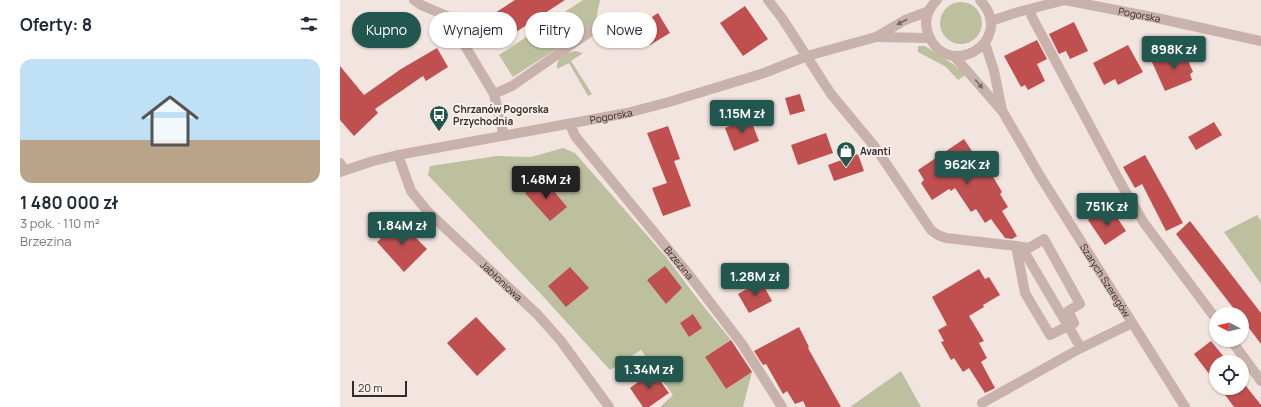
<!DOCTYPE html>
<html lang="pl">
<head>
<meta charset="utf-8">
<style>
	:root { --surface:#fff; --page:#f2f2f3; --text:#1f2937; --muted:#747a83; --accent:#21574e }
	body { margin:0; font-family:Manrope,sans-serif; background:var(--page); color:var(--text); height:100vh; display:flex; flex-direction:column; font-size:15px; white-space:nowrap }
	* { box-sizing:border-box; margin:0 }
	p { font-size:13px; color:var(--muted) }
	.icon { flex:none; width:22px; height:22px; fill:none; stroke:currentColor; stroke-width:2; stroke-linecap:round; stroke-linejoin:round }
	.map { position:relative; flex:1; overflow:hidden }
	.side { display:flex; flex-direction:column; background:var(--surface); width:340px }
	.side>* { flex:none }
	.hud { position:absolute; left:12px; top:12px; width:380px; height:36px; display:flex; gap:8px }
	.needle { width:26px; rotate:277deg }
	.buttons { position:absolute; left:869px; top:307px; display:grid; gap:8px }
	.buttons a { display:grid; place-items:center; width:40px; height:40px; border-radius:50%; background:var(--surface); box-shadow:0 1px 3px #0004; font-size:20px }
	.scale { position:absolute; left:12px; bottom:10px; width:55px; box-sizing:border-box; padding-left:4px; border:2px solid #372b2a; border-top:0; font-size:11px; line-height:14px; white-space:nowrap; color:#372b2a; -webkit-text-stroke:3px #f9efeb; paint-order:stroke }
	.price { position:absolute; translate:-50% -34px; padding:0 9px; border-radius:4px; background:var(--accent); color:#fff; font-size:13px; line-height:26px; filter:drop-shadow(0 1px 2px #0008) }
	.price::after { content:''; position:absolute; left:50%; top:24px; width:12px; height:9px; margin-left:-6px; background:inherit; clip-path:polygon(0 0,100% 0,50% 100%) }
	.price.selected { background:#222; color:#fff }
	ul { padding:0; list-style:none }
	li { display:grid; align-content:center; gap:8px; height:212px; padding:0 20px }
	li span { display:grid; place-items:center; height:124px; border-radius:12px; color:#555 }
	li>.icon { margin-inline-start:auto }
	span .icon { width:72px; height:72px; fill:#fffc; stroke-width:1 }
	li b { font-size:17px }
	h2 { display:flex; justify-content:space-between; align-items:center; height:48px; padding:0 20px; font-size:17px }
	.tag { padding:0 14px; border-radius:18px; background:var(--surface); box-shadow:0 1px 3px #0004; font-size:14px; line-height:36px }
	.tag.selected { background:var(--accent); color:#fff }
	main { display:flex; flex:1; min-height:0 }
	.map>svg:first-child { display:block }
	.green { fill:#bdc09f }
	.building { fill:#c0504f }
	.lines { fill:none; stroke-linecap:round; stroke-linejoin:round }
	.service { stroke:#c9b2ab; stroke-width:10 }
	.pedestrian { stroke:#c9b2ab; stroke-width:10 }
	.minor { stroke:#c9b2ab; stroke-width:10 }
	.tertiary { stroke:#c9b2ab; stroke-width:10 }
	.oneway { fill:#796864 }
	.labels { text-anchor:middle; dominant-baseline:central; stroke-width:4; stroke-linejoin:round; paint-order:stroke }
	.street-label { font-size:10px; fill:#372b2a; stroke:#f9efeb }
	.poi-label { font-size:10px; font-weight:bold; fill:#372b2a; stroke:#f9efeb; text-anchor:start }
</style>
</head>
<body>
<main>
<section class="side">
<h2>Oferty: 8<svg class="icon" aria-label="filters" viewBox="0 0 24 24"><path d="M4 7h16M4 17h16"/><circle cx="9" cy="7" r="2"/><circle cx="15" cy="17" r="2"/></svg></h2>
<ul>
<li><span style="background:linear-gradient(#bfe0f5 65%,#b9a48a 0)"><svg class="icon" aria-label="home" viewBox="0 0 24 24"><path d="M3 11l9-7 9 7M6 9v11h12V9"/></svg></span><div><b>1 480 000 zł</b><p>3 pok. · 110 m²</p><p>Brzezina</p></div></li>
</ul>
</section>
<div class="map">
<svg width="921" height="407" viewBox="0 0 921 407">
	<rect width="100%" height="100%" fill="#f2e4df"/>
	<g class="green">
		<path d="M243,0H260L255,24L173,77L159,55Z"/>
		<circle cx="621" cy="23" r="21"/>
		<path d="M578,46H585L613,64L626,75L618,80L606,67L578,52Z"/>
		<path d="M235,51L243,53L231,61L252,94L248,96L229,63L217,69C216,58 225,53 235,51Z"/>
		<path d="M223,148L235,153L326,257L360,302L391,340L365,357L386,389L412,372L403,407H320L333,395L301,350L270,370L200,293L88,175L90,166L157,156L191,157Z"/>
		<path d="M917,215L921,221V284L884,232Z"/>
		<path d="M561,371L581,407H510Z"/>
	</g>
	<g class="building">
		<path d="M175,0H225L159,43L144,20Z"/>
		<path d="M405,6L428,39L403,56L380,23Z"/>
		<path d="M318,13L330,33L310,45L298,26Z"/>
		<path d="M734,22L748,51L730,59L726,51L719,54L709,34Z"/>
		<path d="M697,40L707,59L697,64L705,81L688,90L685,85L681,87L664,56Z"/>
		<path d="M788,45L803,72L778,85L775,79L764,85L753,63Z"/>
		<path d="M97,48L108,67L86,81L83,76L35,109L38,113L14,136L0,120V66L24,95L61,69Z"/>
		<path d="M843,49L853,72L850,74L852,80L825,91L812,62Z"/>
		<path d="M460,94L465,111L450,115L445,98Z"/>
		<path d="M410,118L419,141L394,151L385,128Z"/>
		<path d="M874,122L882,135L856,150L848,137Z"/>
		<path d="M328,126L340,159L334,161L351,206L323,216L312,188L327,183L307,133Z"/>
		<path d="M486,133L493,153L458,165L451,145Z"/>
		<path d="M624,139L649,177L652,175L662,192L660,194L668,207L662,211L677,236L672,239L665,238L651,219L645,223L636,209L631,212L615,188L611,191L609,189L592,200L581,183L584,180L578,170Z"/>
		<path d="M518,154L524,171L494,181L488,165Z"/>
		<path d="M805,155L843,223L826,231L802,184L795,188L783,167Z"/>
		<path d="M203,178L227,207L210,221L185,193Z"/>
		<path d="M772,210L786,231L765,245L748,220L760,213L763,216Z"/>
		<path d="M59,221L87,249L64,272L37,242Z"/>
		<path d="M850,221L921,313V344L902,319V314H898L836,234Z"/>
		<path d="M325,266L342,288L326,304L307,280Z"/>
		<path d="M230,267L249,288L226,307L208,286Z"/>
		<path d="M639,269L645,279L649,277L660,295L643,305L644,307L629,316L644,341L639,343L647,358L641,362L655,388L645,393L629,368L623,372L614,358L611,360L601,342L604,341L598,330L607,325L592,297Z"/>
		<path d="M421,281L432,301L409,313L398,294Z"/>
		<path d="M353,314L362,328L349,337L340,323Z"/>
		<path d="M136,317L166,349L137,376L107,343Z"/>
		<path d="M459,327L469,347L468,348L501,407H466L463,401L455,404L447,391L443,394L426,364L423,365L414,351Z"/>
		<path d="M391,340L412,372L386,389L365,357Z"/>
		<path d="M871,341L888,362H876V383L854,354Z"/>
		<path d="M313,371L329,393L309,407H303L290,388Z"/>
		<path d="M902,381L921,405V407H894L880,388H902Z"/>
	</g>
	<g class="lines">
		<g class="service">
			<path d="M690,9L692,17L780,182L804,223L876,319"/>
			<path d="M891,340L921,381"/>
		</g>
		<path class="pedestrian" d="M704,239L740,304L728,311L734,323L710,335L685,293L676,246L689,248Z"/>
		<g class="minor">
			<path d="M74,0L81,5L107,16L154,94L164,136"/>
			<path d="M428,0L442,18L491,94L535,147L591,230L598,235L606,238L676,246L685,253L741,348"/>
			<path d="M154,94L172,86L257,27"/>
			<path id="s1" d="M230,124L235,136L350,276L402,344L442,407"/>
			<path id="s2" d="M58,155L71,191L88,212L198,315L221,341L269,407"/>
			<path d="M0,163L4,170"/>
			<path d="M642,403L741,348L792,323"/>
		</g>
		<g class="tertiary">
			<path d="M597,0C589,7 584,19 587,30C603,85 679,42 640,0"/>
			<path id="s3" d="M725,0L817,18L921,41"/>
			<path d="M651,21L678,12L725,0"/>
			<path d="M536,37L589,38"/>
			<path d="M645,43L654,71L662,110"/>
			<path id="s4" d="M615,57L663,112L700,176L845,407"/>
			<path id="s5" d="M0,172L33,161L58,155L287,113L329,102L424,73L467,56L536,37L565,20L589,11"/>
		</g>
	</g>
	<defs><path id="oneway-solid" d="M-6-.8H1V-3.2L6.5 0L1 3.2V.8H-6Z"/></defs>
	<g class="oneway">
		<use href="#oneway-solid" transform="translate(562 22) rotate(152)"/>
		<use href="#oneway-solid" transform="translate(639 84) rotate(50)"/>
	</g>
	<defs>
		<g id="bus-pin" transform="scale(1)"><path d="M0 17L-7.5 6A9.5 9.5 0 1 1 7.5 6Z" fill="#21574e" stroke="#f9efeb"/><path d="M-5-6H5V4H4V6H2V4H-2V6H-4V4H-5ZM-3.5-4V0h7V-4ZM-3.5 1.2v1.5H-2V1.2ZM2 1.2v1.5H3.5V1.2Z" fill="#fff"/></g>
		<g id="shop-pin" transform="scale(1)"><path d="M0 17L-7.5 6A9.5 9.5 0 1 1 7.5 6Z" fill="#21574e" stroke="#f9efeb"/><path d="M-5-2.5h2.3a2.7 3.5 0 0 1 5.4 0H5L5.5 6h-11ZM-1.5-2.5h3a1.5 2.3 0 0 0-3 0Z" fill="#fff"/></g>
	</defs>
	<g fill-rule="evenodd">
		<use href="#bus-pin" x="99" y="115"/>
		<use href="#shop-pin" x="506" y="151"/>
	</g>
	<g class="labels">
		<g class="street-label">
			<text stroke="none"><textPath href="#s3" startOffset="76">Pogorska</textPath></text>
			<text stroke="none"><textPath href="#s5" startOffset="277">Pogorska</textPath></text>
			<text stroke="none"><textPath href="#s1" startOffset="177">Brzezina</textPath></text>
			<text stroke="none"><textPath href="#s2" startOffset="166">Jabłoniowa</textPath></text>
			<text stroke="none"><textPath href="#s4" startOffset="270">Szarych Szeregów</textPath></text>
		</g>
		<g class="poi-label">
			<text x="113" y="109">Chrzanów Pogorska<tspan x="113" dy="12">Przychodnia</tspan></text>
			<text x="520" y="151">Avanti</text>
		</g>
	</g>
</svg>
<div class="buttons">
<a><svg class="needle" viewBox="-14 -14 28 28"><path d="M0-13l5 13h-10z" fill="#e53935"/><path d="M0 13l5-13h-10z" fill="#747a83"/></svg></a>
<a><svg class="icon" aria-label="locate" viewBox="0 0 24 24"><circle cx="12" cy="12" r="6"/><path d="M12 2v4M12 18v4M2 12h4M18 12h4"/></svg></a>
</div>
<div class="scale">20 m</div>
<b class="price" style="left:834px;top:70px">898K zł</b>
<b class="price" style="left:402px;top:134px">1.15M zł</b>
<b class="price" style="left:627px;top:185px">962K zł</b>
<b class="price selected" style="left:206px;top:200px">1.48M zł</b>
<b class="price" style="left:767px;top:227px">751K zł</b>
<b class="price" style="left:62px;top:246px">1.84M zł</b>
<b class="price" style="left:415px;top:297px">1.28M zł</b>
<b class="price" style="left:309px;top:390px">1.34M zł</b>
<div class="hud">
<a class="tag selected">Kupno</a>
<a class="tag">Wynajem</a>
<a class="tag">Filtry</a>
<a class="tag">Nowe</a>
</div>
</div>
</main>
</body>
</html>
